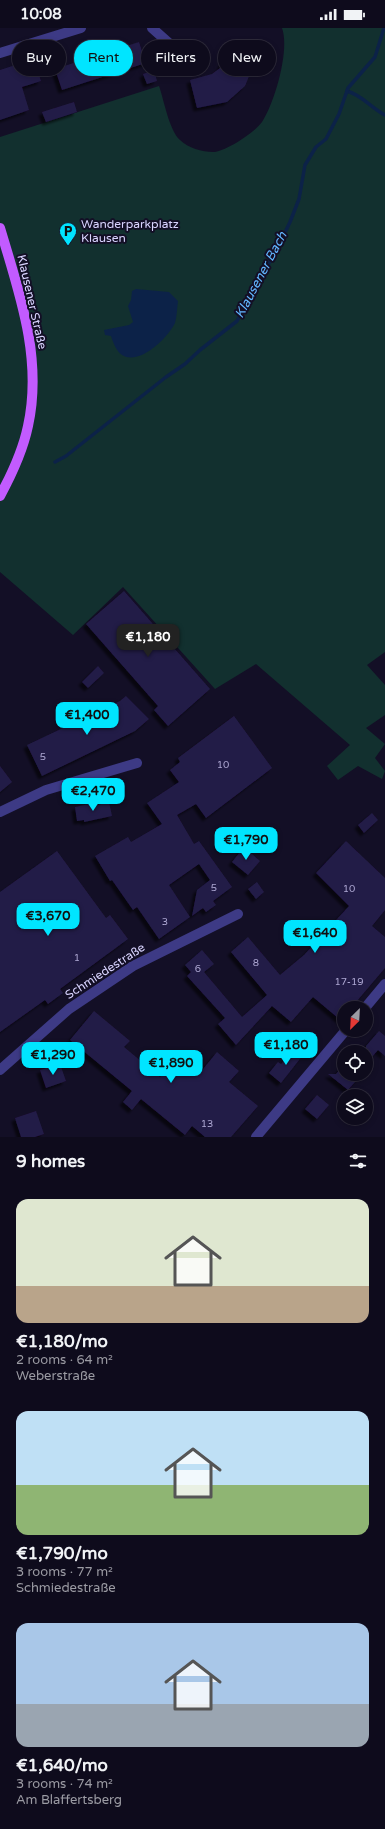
<!DOCTYPE html>
<html lang="en">
<head>
<meta charset="utf-8">
<style>
	:root { --surface:#0e0b1c; --page:#171425; --text:#f1f3f6; --muted:#9b9ba3; --line:#2e2b3b; --accent:#00e5ff }
	body { margin:0; font-family:"Varela Round",sans-serif; background:var(--page); color:var(--text); height:100vh; display:flex; flex-direction:column; font-size:15px; white-space:nowrap }
	* { box-sizing:border-box; margin:0 }
	p { font-size:13px; color:var(--muted) }
	.icon { flex:none; width:22px; height:22px; fill:none; stroke:currentColor; stroke-width:2; stroke-linecap:round; stroke-linejoin:round }
	.map { position:relative; height:1109px; overflow:hidden }
	.sheet { display:flex; flex-direction:column; background:var(--surface); flex:1 }
	.sheet>* { flex:none }
	.banner { position:absolute; left:12px; top:12px; width:361px; height:36px; display:flex; gap:8px }
	.needle { width:26px; rotate:204deg }
	.tools { position:absolute; left:337px; top:973px; display:grid; gap:8px }
	.tools a { display:grid; place-items:center; width:36px; height:36px; border-radius:50%; background:var(--surface); box-shadow:0 2px 6px #0003,0 0 0 1px var(--line); font-size:20px }
	.price { position:absolute; translate:-50% -34px; padding:0 9px; border-radius:8px; background:var(--accent); color:#111; font-size:13px; line-height:26px; filter:drop-shadow(0 1px 2px #0008) }
	.price::after { content:''; position:absolute; left:50%; top:24px; width:12px; height:9px; margin-left:-6px; background:inherit; clip-path:polygon(0 0,100% 0,50% 100%) }
	.price.on { background:#222; color:#fff }
	ul { padding:0; list-style:none }
	li { display:grid; align-content:center; gap:8px; height:212px; padding:0 16px }
	li span { display:grid; place-items:center; height:124px; border-radius:12px; color:#555 }
	li>.icon { margin-inline-start:auto }
	span .icon { width:72px; height:72px; fill:#fffc; stroke-width:1 }
	li b { font-size:17px }
	h2 { display:flex; justify-content:space-between; align-items:center; height:48px; padding:0 16px; font-size:17px }
	.tag { padding:0 14px; border-radius:18px; background:var(--surface); box-shadow:0 2px 6px #0003,0 0 0 1px var(--line); font-size:14px; line-height:36px }
	.tag.on { background:var(--accent); color:#111 }
	.status { display:flex; justify-content:space-between; align-items:center; height:28px; padding:0 20px; background:var(--surface); direction:ltr }
	.status svg { height:11px; fill:currentColor }
	.map>svg:first-child { display:block }
	.green { fill:#12302f }
	.water { fill:#0c2248 }
	.lines { fill:none; stroke-linecap:round; stroke-linejoin:round }
	.stream { stroke:#0c2248; stroke-width:3.5 }
	.building { fill:#241b47; filter:url(#shadow) }
	.minor { stroke:#3d3a85; stroke-width:10 }
	.major { stroke:#c25bff; stroke-width:10 }
	.labels { text-anchor:middle; dominant-baseline:central; stroke-width:4; stroke-linejoin:round; paint-order:stroke }
	.number-label { font-size:10px; fill:#aca6d1 }
	.poi-label { font-size:12px; fill:#d9d4ff; stroke:#130f26; text-anchor:start }
	.street-label { font-size:12px; fill:#d9d4ff; stroke:#130f26 }
	.water-label { font-size:13px; font-style:italic; fill:#62b6ff; stroke:#130f26 }
</style>
</head>
<body>
<div class="status"><b>10:08</b><svg viewBox="0 0 49 12"><path d="M0 12V9h3v3zM5 12V6h3v6zM10 12V3h3v9zM15 12V0h3v12zM26 1h20v11H26zM47 4h2v5h-2z"/></svg></div>
<div class="map">
<svg width="385" height="1109" viewBox="0 0 385 1109">
	<defs>
		<filter id="shadow"><feDropShadow dx="-3.5" dy="3.5" stdDeviation="1" flood-color="#0009"/></filter>
	</defs>
	<rect width="100%" height="100%" fill="#130f26"/>
	<path class="green" d="M282,0H385V624L367,637L385,657V687L366,700L385,716L375,730L385,743L382,751L358,738L338,752L327,738L350,717L256,636L215,661L123,559L73,607L0,544V109L159,58C164,72 169,102 180,112C188,120 202,124 213,124C225,124 255,104 262,94C275,74 290,22 282,0Z"/>
	<path class="water" d="M136,261L169,264L178,273C177,280 177,288 175,295C168,310 139,338 122,327C116,323 113,314 111,308L105,307L104,302L129,297L133,294L128,278L131,272L132,263Z"/>
	<g class="lines">
		<g class="stream">
			<path d="M347,63C362,67 371,80 385,87"/>
			<path d="M55,434L66,428L166,349L185,336L200,322L237,293L279,217L290,194L299,171L305,137L316,119L326,111L339,86L348,60L375,29L384,0"/>
		</g>
	</g>
	<g class="building">
		<path d="M139,14L146,35L62,62L55,41Z"/>
		<path d="M229,20L256,31L245,58L227,74L197,80L190,52L212,46L220,40Z"/>
		<path d="M34,31L41,53L22,59L29,82L0,92V42Z"/>
		<path d="M154,42L157,53L147,56L143,46Z"/>
		<path d="M74,74L77,84L46,94L42,84Z"/>
		<path d="M124,563L210,661L168,698L154,682L158,678L86,596Z"/>
		<path d="M98,638L104,645L88,660L82,654Z"/>
		<path d="M126,668L149,691L135,703L42,748L27,717L120,673Z"/>
		<path d="M234,688L272,740L206,790L196,776L177,787L194,816L199,813L232,859L213,873L216,877L206,884L203,880L192,888L197,862L210,852L199,836L169,857L190,889L159,911L137,879L133,882L112,852L110,853L95,828L128,809L131,814L162,796L147,775L179,754L170,742L180,734L178,730Z"/>
		<path d="M0,738L12,754L0,764Z"/>
		<path d="M98,774V777L109,774L112,788L84,794V792L77,793L75,779Z"/>
		<path d="M372,785L378,792L364,805L358,797Z"/>
		<path d="M346,813L385,850V882L372,898L385,909V940L351,980H344V995L313,969L291,994L272,978L236,1017L218,996L225,990L187,948L191,944L185,937L202,922L214,936L204,944L242,989L267,967L231,924L248,909L280,947L304,927L349,878L316,845Z"/>
		<path d="M244,819L260,833L248,847L232,834Z"/>
		<path d="M57,823L106,890L110,887L128,911L60,961L63,965L48,976L45,972L0,1004V864Z"/>
		<path d="M257,854L264,864L256,871L248,861Z"/>
		<path d="M94,983L130,1013L124,1019L160,1049L178,1028L199,1046L217,1024L239,1043L229,1054L258,1078L231,1109H205L192,1098L185,1107L141,1071L132,1082L123,1074L132,1063L70,1012Z"/>
		<path d="M379,1003L385,1008V1028L378,1022L366,1036V1018Z"/>
		<path d="M295,1021L303,1027L281,1055L269,1045L278,1034L281,1036Z"/>
		<path d="M60,1036L66,1053L46,1060L40,1042Z"/>
		<path d="M344,1036V1046H362L348,1062L328,1046H336Z"/>
		<path d="M317,1067L329,1077L317,1091L305,1081Z"/>
		<path d="M36,1083L44,1106L35,1109H21L15,1090Z"/>
	</g>
	<g class="lines">
		<g class="minor">
			<path d="M152,0L179,24H195"/>
			<path d="M0,25L81,0"/>
			<path d="M0,784L46,762L137,735"/>
			<path d="M365,980L385,956"/>
			<path d="M0,1042L69,981L133,938L238,886"/>
			<path d="M256,1109L346,1002"/>
		</g>
		<path class="major" d="M0,200C19,264 43,330 28,398C23,422 12,446 0,468"/>
	</g>
	<defs>
		<g id="parking-pin" transform="scale(0.9)"><path d="M0 17L-7.5 6A9.5 9.5 0 1 1 7.5 6Z" fill="#00e5ff" stroke="#130f26"/><path d="M-3.5-5.5H1a3.5 3.5 0 0 1 0 7H-1V5.5H-3.5ZM-1-3.4V-.6H.8a1.4 1.4 0 0 0 0-2.8Z" fill="#111"/></g>
	</defs>
	<g fill-rule="evenodd">
		<use href="#parking-pin" x="68" y="203"/>
	</g>
	<g class="labels">
		<g class="number-label">
			<text x="43" y="729">5</text>
			<text x="223" y="737">10</text>
			<text x="214" y="860">5</text>
			<text x="349" y="861">10</text>
			<text x="165" y="894">3</text>
			<text x="77" y="930">1</text>
			<text x="256" y="935">8</text>
			<text x="198" y="941">6</text>
			<text x="349" y="954">17-19</text>
			<text x="207" y="1096">13</text>
		</g>
		<g class="poi-label">
			<text x="81" y="196">Wanderparkplatz<tspan x="81" dy="14">Klausen</tspan></text>
		</g>
		<g class="street-label">
			<text transform="translate(32 274) rotate(77)">Klausener Straße</text>
			<text transform="translate(105 943) rotate(-33)">Schmiedestraße</text>
		</g>
		<g class="water-label">
			<text transform="translate(261 247) rotate(-62)">Klausener Bach</text>
		</g>
	</g>
</svg>
<div class="tools">
<a><svg class="needle" viewBox="-14 -14 28 28"><path d="M0-13l5 13h-10z" fill="#e53935"/><path d="M0 13l5-13h-10z" fill="#9b9ba3"/></svg></a>
<a><svg class="icon" aria-label="locate" viewBox="0 0 24 24"><circle cx="12" cy="12" r="6"/><path d="M12 2v4M12 18v4M2 12h4M18 12h4"/></svg></a>
<a><svg class="icon" aria-label="layers" viewBox="0 0 24 24"><path d="M12 4l9 5-9 5-9-5zM3 14l9 5 9-5"/></svg></a>
</div>
<b class="price on" style="left:148px;top:630px">€1,180</b>
<b class="price" style="left:87px;top:708px">€1,400</b>
<b class="price" style="left:93px;top:784px">€2,470</b>
<b class="price" style="left:246px;top:833px">€1,790</b>
<b class="price" style="left:48px;top:909px">€3,670</b>
<b class="price" style="left:315px;top:926px">€1,640</b>
<b class="price" style="left:286px;top:1038px">€1,180</b>
<b class="price" style="left:53px;top:1048px">€1,290</b>
<b class="price" style="left:171px;top:1056px">€1,890</b>
<div class="banner">
<a class="tag">Buy</a>
<a class="tag on">Rent</a>
<a class="tag">Filters</a>
<a class="tag">New</a>
</div>
</div>
<section class="sheet">
<h2>9 homes<svg class="icon" aria-label="filters" viewBox="0 0 24 24"><path d="M4 7h16M4 17h16"/><circle cx="9" cy="7" r="2"/><circle cx="15" cy="17" r="2"/></svg></h2>
<ul>
<li><span style="background:linear-gradient(#dfe7d0 70%,#b9a48a 0)"><svg class="icon" aria-label="home" viewBox="0 0 24 24"><path d="M3 11l9-7 9 7M6 9v11h12V9"/></svg></span><div><b>€1,180/mo</b><p>2 rooms · 64 m²</p><p>Weberstraße</p></div></li>
<li><span style="background:linear-gradient(#bfe0f5 60%,#8fb573 0)"><svg class="icon" aria-label="home" viewBox="0 0 24 24"><path d="M3 11l9-7 9 7M6 9v11h12V9"/></svg></span><div><b>€1,790/mo</b><p>3 rooms · 77 m²</p><p>Schmiedestraße</p></div></li>
<li><span style="background:linear-gradient(#a9c7e8 65%,#9aa5b1 0)"><svg class="icon" aria-label="home" viewBox="0 0 24 24"><path d="M3 11l9-7 9 7M6 9v11h12V9"/></svg></span><div><b>€1,640/mo</b><p>3 rooms · 74 m²</p><p>Am Blaffertsberg</p></div></li>
</ul>
</section>
</body>
</html>
